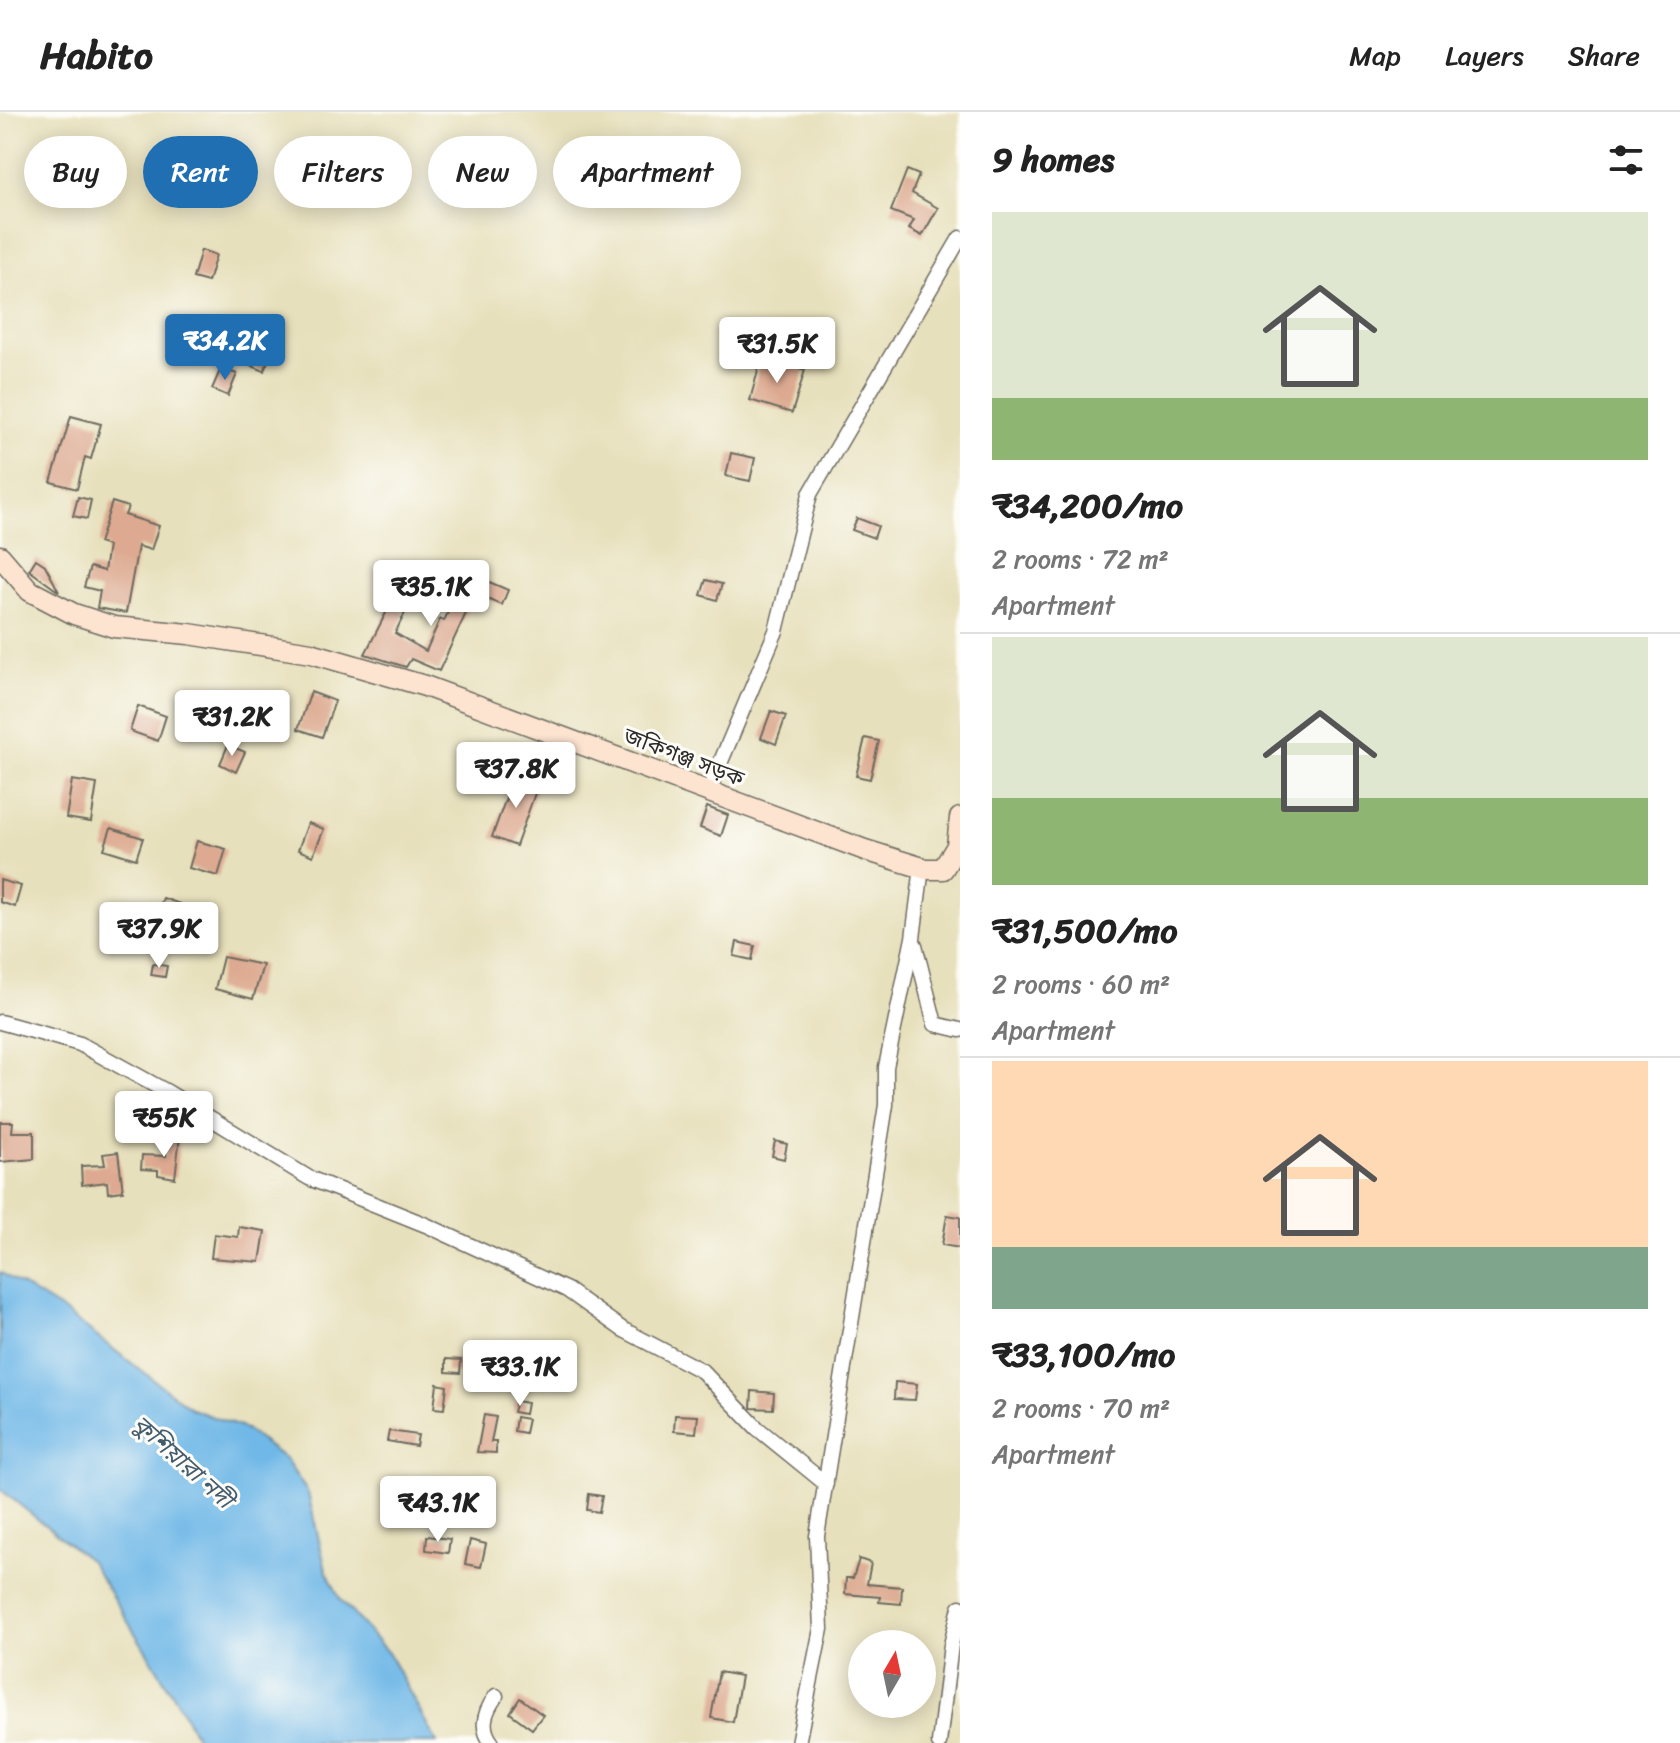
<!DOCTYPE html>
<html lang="en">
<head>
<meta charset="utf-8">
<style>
	:root { --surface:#fff; --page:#f6f6f6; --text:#222; --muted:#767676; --line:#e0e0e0; --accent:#1f6fb2 }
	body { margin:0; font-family:Sriracha,"Noto Sans Bengali",sans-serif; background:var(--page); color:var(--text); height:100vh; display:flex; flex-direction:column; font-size:30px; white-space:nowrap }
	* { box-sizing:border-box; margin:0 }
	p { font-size:26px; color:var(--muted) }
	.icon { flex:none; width:44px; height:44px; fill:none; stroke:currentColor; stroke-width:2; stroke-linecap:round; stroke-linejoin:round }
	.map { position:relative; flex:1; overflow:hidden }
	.drawer { display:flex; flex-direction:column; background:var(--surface); width:720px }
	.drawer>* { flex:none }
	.top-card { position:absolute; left:24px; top:24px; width:760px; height:72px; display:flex; gap:16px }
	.needle { width:52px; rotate:9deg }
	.tools { position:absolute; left:848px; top:1518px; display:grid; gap:16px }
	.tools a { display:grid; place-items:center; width:88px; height:88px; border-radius:50%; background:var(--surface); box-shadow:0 4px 20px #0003; font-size:40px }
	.price { position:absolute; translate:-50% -68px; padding:0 18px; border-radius:8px; background:#fff; color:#222; font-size:26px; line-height:52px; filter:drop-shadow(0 2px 4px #0008) }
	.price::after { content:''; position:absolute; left:50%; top:48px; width:24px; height:18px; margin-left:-12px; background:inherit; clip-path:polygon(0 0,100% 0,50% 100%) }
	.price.selected { background:var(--accent); color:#fff }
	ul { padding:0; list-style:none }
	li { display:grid; align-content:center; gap:16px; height:424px; padding:0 32px }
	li+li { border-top:2px solid var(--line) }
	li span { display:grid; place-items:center; height:248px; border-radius:0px; color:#555 }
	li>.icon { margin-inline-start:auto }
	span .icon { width:144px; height:144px; fill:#fffc; stroke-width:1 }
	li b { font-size:34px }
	h2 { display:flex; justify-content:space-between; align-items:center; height:96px; padding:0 32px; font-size:34px }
	.chip { padding:0 28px; border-radius:36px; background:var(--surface); box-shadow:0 4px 20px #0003; font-size:28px; line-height:72px }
	.chip.selected { background:var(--accent); color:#fff }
	header { display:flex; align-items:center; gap:48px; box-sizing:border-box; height:112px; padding:0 40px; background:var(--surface); border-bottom:2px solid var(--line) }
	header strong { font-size:38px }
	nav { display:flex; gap:44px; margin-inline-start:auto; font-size:28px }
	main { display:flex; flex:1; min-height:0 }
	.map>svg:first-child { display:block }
	.water { fill:#6fb8e7; stroke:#4d7289; stroke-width:2 }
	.building { fill:#ddaa91 }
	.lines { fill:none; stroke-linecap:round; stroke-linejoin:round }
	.street-casing { stroke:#6d6a5e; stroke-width:17 }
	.secondary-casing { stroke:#6d6a5e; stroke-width:23 }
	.street { stroke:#fff; stroke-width:14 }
	.secondary { stroke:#fde4d1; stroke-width:20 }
	.labels { text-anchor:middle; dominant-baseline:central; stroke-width:6; stroke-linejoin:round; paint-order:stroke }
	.street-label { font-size:22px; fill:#2b2b2b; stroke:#fdfcf7 }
	.water-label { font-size:24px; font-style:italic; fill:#435c6d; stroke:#fdfcf7 }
</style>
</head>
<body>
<header>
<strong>Habito</strong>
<nav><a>Map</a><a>Layers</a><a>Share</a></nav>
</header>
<main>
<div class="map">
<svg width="960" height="1631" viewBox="0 0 960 1631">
	<rect width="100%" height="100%" fill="#fdfcf7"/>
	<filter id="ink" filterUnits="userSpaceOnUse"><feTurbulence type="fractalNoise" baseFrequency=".0125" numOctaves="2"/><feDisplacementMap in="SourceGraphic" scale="16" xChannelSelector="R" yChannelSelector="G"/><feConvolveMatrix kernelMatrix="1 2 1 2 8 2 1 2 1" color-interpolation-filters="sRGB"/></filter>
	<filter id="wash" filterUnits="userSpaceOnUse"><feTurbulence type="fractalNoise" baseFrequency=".006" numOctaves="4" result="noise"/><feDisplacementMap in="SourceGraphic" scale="32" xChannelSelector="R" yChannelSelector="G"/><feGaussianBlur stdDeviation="1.8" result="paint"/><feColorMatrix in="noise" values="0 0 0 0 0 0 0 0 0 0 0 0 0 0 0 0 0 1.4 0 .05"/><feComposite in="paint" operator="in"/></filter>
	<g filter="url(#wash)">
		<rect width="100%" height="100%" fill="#e7e0bc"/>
		<path class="water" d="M0,1160L62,1198L192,1297L245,1317L285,1347L308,1381L326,1458L340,1487L389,1542L437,1631H199L179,1592L90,1449L0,1377Z"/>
		<g id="blocks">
			<g class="building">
				<path d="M907,58L919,63L912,81L938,96L922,124L909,117L914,108L891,99Z"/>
				<path d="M201,138L216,143L208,170L193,166Z"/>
				<path d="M260,213L279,221L264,259L245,251Z"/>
				<path d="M762,244L805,258L792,301L750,288Z"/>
				<path d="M221,256L237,262L228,284L212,277Z"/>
				<path d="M71,304L101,312L91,347L85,345L77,377L51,370Z"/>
				<path d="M731,341L755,346L750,369L726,364Z"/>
				<path d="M78,385L91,388L87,407L73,404Z"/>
				<path d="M112,390L128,395L125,403L159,414L151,438L138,434L126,501L97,496L100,479L84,475L90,455L104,459L108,434L99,431Z"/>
				<path d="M857,406L878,414L874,426L852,418Z"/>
				<path d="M36,447L45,453L59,480L29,458Z"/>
				<path d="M466,460L508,478L502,493L475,482L439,559L411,547L406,555L365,542L390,493L405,501L395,521L426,539L440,507L444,509Z"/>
				<path d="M706,468L722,472L717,488L701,483Z"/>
				<path d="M311,580L335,589L322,625L298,617Z"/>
				<path d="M138,594L166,604L158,629L130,619Z"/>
				<path d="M771,599L786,604L776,632L761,626Z"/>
				<path d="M865,626L879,629L870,667L856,664Z"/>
				<path d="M228,633L245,640L236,660L220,652Z"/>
				<path d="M515,661L539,670L516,734L492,725Z"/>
				<path d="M72,668L97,672L91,710L66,706Z"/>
				<path d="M707,695L728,703L721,724L700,716Z"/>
				<path d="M308,711L324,717L313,744L298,738Z"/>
				<path d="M111,716L143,726L136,747L104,737Z"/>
				<path d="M197,729L226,737L218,764L189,756Z"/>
				<path d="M0,768L21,774L15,795L0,790Z"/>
				<path d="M163,786L183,793L174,817L154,809Z"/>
				<path d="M737,830L755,834L752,848L734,844Z"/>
				<path d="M223,845L263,853L253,887L215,877Z"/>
				<path d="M153,852L167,854L165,865L151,863Z"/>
				<path d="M0,1010H13L12,1020H34V1047L0,1050Z"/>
				<path d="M166,1024H180L175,1066L158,1063V1058L141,1057L142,1043L166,1044Z"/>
				<path d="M775,1029L787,1032L784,1047L772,1044Z"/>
				<path d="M118,1040L123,1079L108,1081L107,1070L82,1073L81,1054L105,1053L103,1042Z"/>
				<path d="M947,1103L960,1105V1136L942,1133Z"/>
				<path d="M239,1115L265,1119L260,1150L211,1146L214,1122L238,1125Z"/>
				<path d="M446,1247L461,1248L460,1261L446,1260Z"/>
				<path d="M895,1270L917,1272L915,1288L894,1287Z"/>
				<path d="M437,1272L447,1274L444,1297L434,1296Z"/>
				<path d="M752,1279L774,1281L773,1297L751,1296Z"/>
				<path d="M516,1289L527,1291L525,1302L513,1300Z"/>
				<path d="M484,1303L496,1305L491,1330H496V1341L477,1340Z"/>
				<path d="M675,1303L698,1304L696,1321L674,1319Z"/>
				<path d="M516,1305L528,1307L525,1321L514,1319Z"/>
				<path d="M389,1319L418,1323L416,1334L387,1329Z"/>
				<path d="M589,1382L602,1384L599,1400L587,1398Z"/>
				<path d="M445,1392L462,1394L461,1409L443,1406Z"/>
				<path d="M427,1424L450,1427L448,1441L426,1438Z"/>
				<path d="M470,1428L486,1432L481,1455L465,1452Z"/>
				<path d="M859,1447L871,1451L867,1472L902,1475L901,1492L879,1490L880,1485L845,1482L846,1466H853Z"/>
				<path d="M719,1560L741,1564L733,1610L711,1606Z"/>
				<path d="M520,1586L543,1603L532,1617L510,1601Z"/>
			</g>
		</g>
	</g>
	<g filter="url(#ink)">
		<use href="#blocks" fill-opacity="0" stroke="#6d6a5e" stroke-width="2"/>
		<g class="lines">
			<g class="street-casing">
				<g id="street">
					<path d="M708,680L776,519L810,382L960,126"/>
					<path d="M915,833L935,912L960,918"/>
					<path d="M0,910L80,932L169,981L309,1066L426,1113L567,1178L622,1217L702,1259L757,1316L826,1372"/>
					<path d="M492,1631C479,1615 485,1599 496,1584"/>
					<path d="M798,1631L821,1517L817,1424L886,993V955L913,826L922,755"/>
					<path d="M939,1631L951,1533L960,1495"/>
				</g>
			</g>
			<g class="secondary-casing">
				<path id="secondary" d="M0,444L30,479L74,502L114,515L189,522L311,541L425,574L865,738L926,757H943L957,734L960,706"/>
			</g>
			<use href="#street" class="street"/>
			<use href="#secondary" class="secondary"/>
		</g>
	</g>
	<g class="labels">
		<g class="street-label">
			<text transform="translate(684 645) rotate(21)">জকিগঞ্জ সড়ক</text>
		</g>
		<g class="water-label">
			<text transform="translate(183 1350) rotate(42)">কুশিয়ারা নদী</text>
		</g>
	</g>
</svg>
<div class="tools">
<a><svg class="needle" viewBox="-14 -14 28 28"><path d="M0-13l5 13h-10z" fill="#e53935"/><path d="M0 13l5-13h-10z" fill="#767676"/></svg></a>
</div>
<b class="price selected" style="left:225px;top:270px">₹34.2K</b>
<b class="price" style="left:777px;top:273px">₹31.5K</b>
<b class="price" style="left:431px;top:516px">₹35.1K</b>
<b class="price" style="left:232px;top:646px">₹31.2K</b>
<b class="price" style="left:516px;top:698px">₹37.8K</b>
<b class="price" style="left:159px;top:858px">₹37.9K</b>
<b class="price" style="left:164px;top:1047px">₹55K</b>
<b class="price" style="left:520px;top:1296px">₹33.1K</b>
<b class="price" style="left:438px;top:1432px">₹43.1K</b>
<div class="top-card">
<a class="chip">Buy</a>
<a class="chip selected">Rent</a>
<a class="chip">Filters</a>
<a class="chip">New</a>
<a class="chip">Apartment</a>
</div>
</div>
<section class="drawer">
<h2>9 homes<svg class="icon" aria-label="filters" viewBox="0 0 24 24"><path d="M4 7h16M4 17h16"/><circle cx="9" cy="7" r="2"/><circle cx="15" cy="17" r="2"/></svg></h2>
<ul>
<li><span style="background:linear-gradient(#dfe7d0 75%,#8fb573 0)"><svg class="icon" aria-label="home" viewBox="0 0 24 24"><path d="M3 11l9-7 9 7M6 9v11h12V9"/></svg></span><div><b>₹34,200/mo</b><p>2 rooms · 72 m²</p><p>Apartment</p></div></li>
<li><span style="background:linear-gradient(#dfe7d0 65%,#8fb573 0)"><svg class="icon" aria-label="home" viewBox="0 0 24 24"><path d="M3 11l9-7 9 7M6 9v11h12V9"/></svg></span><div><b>₹31,500/mo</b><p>2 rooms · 60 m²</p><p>Apartment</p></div></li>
<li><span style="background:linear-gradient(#ffd9b3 75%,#7fa58c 0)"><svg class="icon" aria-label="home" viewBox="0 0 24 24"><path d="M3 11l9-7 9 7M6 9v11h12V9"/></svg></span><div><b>₹33,100/mo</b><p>2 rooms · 70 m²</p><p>Apartment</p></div></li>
</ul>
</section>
</main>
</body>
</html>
